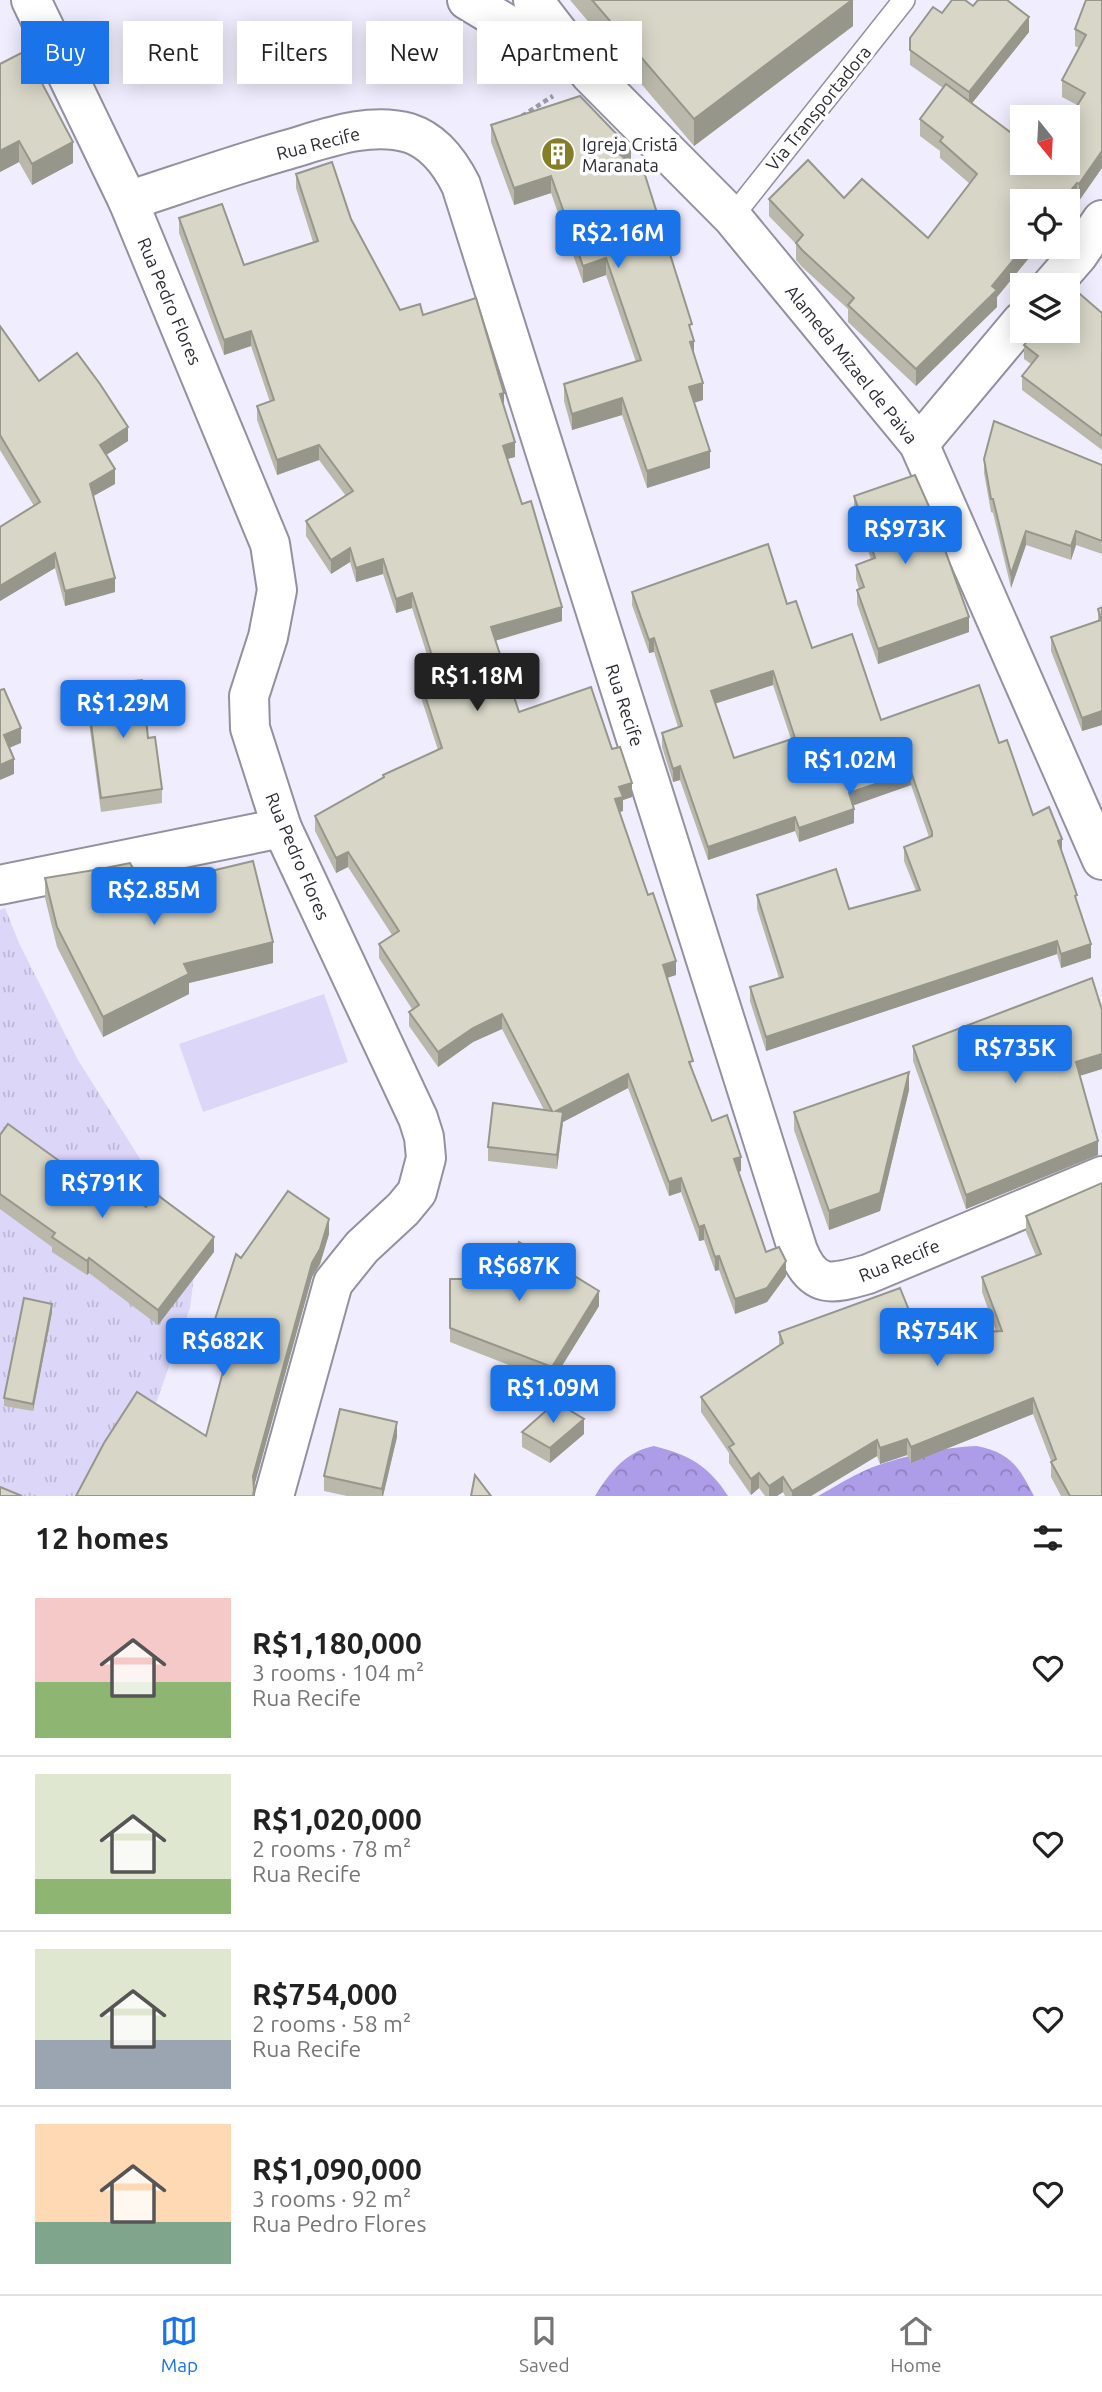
<!DOCTYPE html>
<html lang="en">
<head>
<meta charset="utf-8">
<style>
	:root { --surface:#fff; --page:#f6f6f6; --text:#222; --muted:#767676; --line:#e0e0e0; --accent:#1a73e8 }
	body { margin:0; font-family:Ubuntu,sans-serif; background:var(--page); color:var(--text); height:100vh; display:flex; flex-direction:column; font-size:26px; white-space:nowrap }
	* { box-sizing:border-box; margin:0 }
	p { font-size:23px; color:var(--muted) }
	.icon { flex:none; width:38px; height:38px; fill:none; stroke:currentColor; stroke-width:2; stroke-linecap:round; stroke-linejoin:round }
	.map { position:relative; height:1496px; overflow:hidden }
	.side { display:flex; flex-direction:column; background:var(--surface); flex:1 }
	.side>* { flex:none }
	.banner { position:absolute; left:21px; top:21px; width:700px; height:63px; display:flex; gap:14px }
	.needle { width:46px; rotate:162deg }
	.buttons { position:absolute; left:1010px; top:105px; display:grid; gap:14px }
	.buttons a { display:grid; place-items:center; width:70px; height:70px; border-radius:0px; background:var(--surface); box-shadow:0 4px 18px #0003; font-size:35px }
	.price { position:absolute; translate:-50% -60px; padding:0 16px; border-radius:7px; background:var(--accent); color:#fff; font-size:23px; line-height:46px; filter:drop-shadow(0 2px 4px #0008) }
	.price::after { content:''; position:absolute; left:50%; top:42px; width:21px; height:16px; margin-left:-10px; background:inherit; clip-path:polygon(0 0,100% 0,50% 100%) }
	.price.selected { background:#222; color:#fff }
	ul { padding:0; list-style:none }
	li { display:flex; align-items:center; gap:21px; height:175px; padding:0 35px }
	li+li { border-top:2px solid var(--line) }
	li span { display:grid; place-items:center; flex:none; width:196px; height:140px; border-radius:0px; color:#555 }
	li>.icon { margin-inline-start:auto }
	span .icon { width:84px; height:84px; fill:#fffc; stroke-width:1 }
	li b { font-size:30px }
	h2 { display:flex; justify-content:space-between; align-items:center; height:84px; padding:0 35px; font-size:30px }
	.chip { padding:0 24px; border-radius:0px; background:var(--surface); box-shadow:0 4px 18px #0003; font-size:24px; line-height:63px }
	.chip.selected { background:var(--accent); color:#fff }
	.menu { display:flex; justify-content:space-around; align-items:center; height:98px; border-top:2px solid var(--line); background:var(--surface); font-size:19px; color:var(--muted) }
	.menu a { display:grid; justify-items:center; gap:4px }
	.menu .selected { color:var(--accent) }
	.map>svg:first-child { display:block }
	.grass { fill:url(#grass-tufts) }
	.forest { fill:url(#forest-crowns) }
	.pitch { fill:#dcd6f8 }
	.lines { fill:none; stroke-linecap:round; stroke-linejoin:round }
	.lane-casing { stroke:#93909f; stroke-width:24 }
	.street-casing { stroke:#93909f; stroke-width:42 }
	.secondary-casing { stroke:#93909f; stroke-width:42 }
	.path { stroke:#9d9ba7; stroke-width:4.5; stroke-dasharray:5 3.5; stroke-linecap:butt }
	.lane { stroke:#fff; stroke-width:21 }
	.street { stroke:#fff; stroke-width:38 }
	.secondary { stroke:#fff; stroke-width:38 }
	.wall { fill:#b9b8ab; fill-rule:evenodd }
	.shaded-wall { fill:#96968b }
	.building { fill:#d7d6c7; stroke:#96968b; stroke-width:2; fill-rule:evenodd }
	.labels { text-anchor:middle; dominant-baseline:central; stroke-width:7; stroke-linejoin:round; paint-order:stroke }
	.street-label { font-size:18px; fill:#2c2b31; stroke:#fff }
	.poi-label { font-size:18px; fill:#2c2b31; stroke:#fff; text-anchor:start }
</style>
</head>
<body>
<div class="map">
<svg width="1102" height="1496" viewBox="0 0 1102 1496">
	<defs>
		<pattern id="grass-tufts" width="24" height="20" patternUnits="userSpaceOnUse" patternTransform="scale(1.75)"><rect width="24" height="20" fill="#dcd6f8"/><path d="M3 7l-1-3M5 7V3M7 7l1-3M15 17l-1-3M17 17v-4M19 17l1-3" fill="none" stroke="#bdb8d5"/></pattern>
		<pattern id="forest-crowns" width="20" height="18" patternUnits="userSpaceOnUse" patternTransform="scale(1.75)"><rect width="20" height="18" fill="#ad9de8"/><path d="M2 6a3 3 0 1 1 6 0M12 15a3 3 0 1 1 6 0" fill="none" stroke="#8d80bd"/></pattern>
	</defs>
	<rect width="100%" height="100%" fill="#f0eefe"/>
	<path class="grass" d="M5,908L19,943L78,1060L144,1165L185,1236L194,1276L190,1308L147,1428L137,1496H0V910Z"/>
	<g class="forest">
		<path d="M654,1446C689,1455 708,1465 728,1496H595C609,1473 626,1451 654,1446Z"/>
		<path d="M977,1446C1011,1453 1019,1467 1034,1496H818C834,1487 850,1477 866,1470C896,1457 945,1447 977,1446Z"/>
	</g>
	<path class="pitch" d="M324,994L348,1062L203,1112L179,1044Z"/>
	<g class="lines">
		<g class="lane-casing">
			<path id="lane" d="M732,217L904,0"/>
		</g>
		<g class="street-casing">
			<g id="street">
				<path d="M31,0L128,201L270,544L277,590L268,637L249,696L250,728L282,828L418,1118L424,1137L426,1158L417,1192L403,1209L362,1247L333,1283L274,1496"/>
				<path d="M128,201C180,184 231,166 283,151C322,140 368,121 409,133C434,141 450,163 461,185L798,1251C814,1290 833,1284 868,1274L1102,1176"/>
				<path d="M1052,285L1078,255L1102,220"/>
				<path d="M919,444L1022,321"/>
				<path d="M0,885L282,828"/>
			</g>
		</g>
		<g class="secondary-casing">
			<g id="secondary">
				<path d="M467,0L570,62"/>
				<path d="M533,0L590,74L732,217L919,444L1102,860"/>
			</g>
		</g>
		<path class="path" d="M522,116L553,96"/>
		<use href="#lane" class="lane"/>
		<use href="#street" class="street"/>
		<use href="#secondary" class="secondary"/>
	</g>
	<g class="wall">
		<path d="M570,0H853V26L694,146Z"/>
		<path d="M1102,0L1079,201L1077,200L1068,211V201L1022,247H1038L997,297V307L916,386L848,322V309L802,267L796,260V244L769,216V199L844,198L928,238L970,184L940,158V151L920,136V119L943,88L910,65V38L942,13L973,6L1029,32L972,103L1022,163H1068L1077,105L1062,97V80L1079,48L1075,46V29Z"/>
		<path d="M0,64L73,163L32,185L19,162L0,172Z"/>
		<path d="M491,125L631,164L692,336L694,355L703,400L694,403L710,468L647,488L622,415L572,430L564,401V384L636,362L606,275L583,283L551,193L514,205L491,142Z"/>
		<path d="M296,174L351,219L400,310L423,315L504,407L515,457L507,459L562,621L495,640L519,712L612,749L632,797L623,800V811L620,812L676,975L667,978L693,1071L712,1121L741,1171L738,1172L766,1252L786,1276L767,1302L735,1314L719,1270L715,1271L704,1240L699,1241L681,1192L669,1196L628,1088L563,1122L557,1169L488,1161V1147L544,1110L502,1029L473,1042L438,1067L409,1026V1012L412,1009L379,958V944L392,935L348,867L336,873L315,831V816L383,778V775L438,750L416,682V668L430,664L412,608L396,613L383,574L356,582L350,562L331,574L306,536V521L346,496L319,460L277,475L257,420V406L270,402L251,346L224,355L179,233V218L244,265L313,242L296,188Z"/>
		<path d="M1102,313V450L1022,390V376L1031,364L1024,359V345Z"/>
		<path d="M0,326L39,381L128,441L106,455L115,484L93,496L115,592L65,606L55,568L0,601V527L34,506L0,450Z"/>
		<path d="M984,459L1102,465V554L1076,545L1071,560L1026,545L1011,588L993,513L991,512L984,473Z"/>
		<path d="M854,496L969,632L878,664L857,604V590L859,589L856,579V565L871,559L854,511Z"/>
		<path d="M632,592L787,604L812,648L881,720L999,743L1033,815L1062,853L1077,903L1091,958L1061,968L1057,954L766,1051L750,1001V987L779,978L757,909V895L849,909L916,891L904,861V847L929,837L911,785L853,805L854,823L799,842L795,831L708,860L680,780L673,782L662,747V733L678,727L654,652L649,653L632,605ZM773,685L791,739L734,758L716,703Z"/>
		<path d="M1102,607V725L1082,731L1051,651V637L1098,621V609Z"/>
		<path d="M86,686L148,738L162,789V803L101,812L86,700Z"/>
		<path d="M105,868L144,887L273,963L189,983V994L103,1037L57,947L45,898V878L106,900Z"/>
		<path d="M1102,1010V1069L1079,1076L1098,1155L966,1209L913,1061V1046Z"/>
		<path d="M909,1090L880,1211L829,1230L794,1130V1112Z"/>
		<path d="M0,1135L90,1183L214,1252L158,1325L89,1273L87,1275L52,1252V1247L0,1209Z"/>
		<path d="M1102,1183V1496H1061L1051,1477V1461L1033,1414L911,1463L907,1455L880,1464L877,1456L811,1496H785L783,1492L777,1496H765L759,1488L751,1495L729,1463V1453L701,1412V1397L779,1345V1332L919,1335L996,1331L982,1292V1277L1036,1256L1026,1232V1216Z"/>
		<path d="M329,1234L320,1264L312,1277L254,1486V1496L206,1436L227,1358L209,1353V1338L241,1258Z"/>
		<path d="M450,1279L599,1306L552,1382L450,1342Z"/>
		<path d="M52,1312L33,1411L4,1406V1398Z"/>
		<path d="M522,1432L584,1434L550,1463L522,1447Z"/>
		<path d="M397,1437L383,1496H347L324,1491V1476Z"/>
	</g>
	<g class="shaded-wall">
		<path d="M853,0V26L694,146V119Z"/>
		<path d="M1029,17V32L969,107V92Z"/>
		<path d="M19,141V162L0,172V151Z"/>
		<path d="M73,142V163L32,185V164Z"/>
		<path d="M631,149V166L618,153Z"/>
		<path d="M1102,151V168L1079,201V184Z"/>
		<path d="M551,176V193L514,205V188Z"/>
		<path d="M1077,183V200L1068,211V201H1062Z"/>
		<path d="M1024,247H1038L997,297V307L916,386V369L992,286Z"/>
		<path d="M606,258V275L583,283V266Z"/>
		<path d="M251,331V346L224,355V340Z"/>
		<path d="M694,341V358L690,342Z"/>
		<path d="M703,383V400L689,404V387Z"/>
		<path d="M504,393V407L500,394Z"/>
		<path d="M622,398V415L572,430V414Z"/>
		<path d="M128,427V441L100,459V445Z"/>
		<path d="M515,442V457L503,460V446Z"/>
		<path d="M319,445V460L277,475V460Z"/>
		<path d="M710,451V468L647,488V471Z"/>
		<path d="M115,469V484L90,498V484Z"/>
		<path d="M1026,531V545L1011,588V574Z"/>
		<path d="M1076,531V545L1071,560V546Z"/>
		<path d="M350,548V562L331,574V560Z"/>
		<path d="M55,553V568L0,601V586Z"/>
		<path d="M383,559V574L356,582V568Z"/>
		<path d="M115,578V592L65,606V591Z"/>
		<path d="M412,593V608L396,613V599Z"/>
		<path d="M562,607V621L491,642V627Z"/>
		<path d="M969,617V632L878,664V649Z"/>
		<path d="M654,638V652L649,653V640Z"/>
		<path d="M773,671V685L711,705V691Z"/>
		<path d="M1102,711V725L1082,731V718Z"/>
		<path d="M21,728V743L4,750V735Z"/>
		<path d="M14,759V774L0,780V765Z"/>
		<path d="M680,766V780L673,782V769Z"/>
		<path d="M911,772V785L849,807V793Z"/>
		<path d="M632,783V797L623,800V811L615,813V799L619,787Z"/>
		<path d="M854,809V823L799,842V828Z"/>
		<path d="M795,817V831L708,860V847Z"/>
		<path d="M1062,839V853L1058,841Z"/>
		<path d="M348,852V867L336,873V858Z"/>
		<path d="M1057,941V954L766,1051V1037Z"/>
		<path d="M273,942V963L189,983V994L103,1037V1017L184,964Z"/>
		<path d="M1091,944V958L1061,968V954Z"/>
		<path d="M676,961V975L663,979V965Z"/>
		<path d="M502,1014V1029L473,1042L438,1067V1052L473,1028Z"/>
		<path d="M1102,1054V1069L1076,1077V1062Z"/>
		<path d="M909,1072V1090L880,1211L829,1230V1211Z"/>
		<path d="M628,1074V1088L563,1122L557,1169L556,1111Z"/>
		<path d="M1098,1141V1155L966,1209V1195Z"/>
		<path d="M741,1157V1171L734,1174V1159Z"/>
		<path d="M681,1178V1192L669,1196V1182Z"/>
		<path d="M329,1219V1234L320,1264L312,1277L253,1490V1476L312,1263Z"/>
		<path d="M704,1225V1240L699,1241V1227Z"/>
		<path d="M214,1237V1252L158,1325V1310Z"/>
		<path d="M719,1256V1270L715,1271V1257Z"/>
		<path d="M89,1258V1273L87,1275V1261Z"/>
		<path d="M786,1261V1276L767,1302L735,1314V1299Z"/>
		<path d="M599,1291V1306L552,1382V1367Z"/>
		<path d="M52,1304V1312L33,1411V1404Z"/>
		<path d="M1033,1398V1414L911,1463V1447Z"/>
		<path d="M584,1419V1434L550,1463V1448Z"/>
		<path d="M397,1422V1437L383,1496H382V1489Z"/>
		<path d="M907,1439V1455L880,1464V1448Z"/>
		<path d="M877,1440V1456L811,1496H792V1491Z"/>
		<path d="M759,1473V1488L751,1495V1479Z"/>
		<path d="M783,1477V1492L777,1496H769V1486Z"/>
	</g>
	<g class="building">
		<path d="M592,0H852L694,119Z"/>
		<path d="M952,0H965L973,6L978,0H1007L1029,17L969,92L910,50V38L933,7L942,13Z"/>
		<path d="M1086,0H1102V151L1079,184L1077,183L1062,201H1022V247H1024L992,286L997,290L916,369L848,305L854,298L802,250L796,243L803,235L769,199L808,160L844,198L862,179L928,238L977,174L940,141L943,137L920,119L946,84L1022,141V163H1068V120L1085,93L1062,80L1086,35L1075,29Z"/>
		<path d="M25,51L73,142L32,164L19,141L0,151V64Z"/>
		<path d="M580,96L631,149L618,153L645,175L692,324L689,325L694,341L690,342L703,383L689,387L710,451L647,471L622,398L572,414L564,384L641,360L606,258L583,266L551,176L514,188L491,125Z"/>
		<path d="M332,162L351,219L400,310L420,304L423,315L476,298L504,393L500,394L515,442L503,446L522,504L531,501L562,607L491,627L519,712L591,687L612,749L620,747L632,783L619,787L623,797L615,799L648,895L653,893L676,961L663,965L693,1061L689,1062L712,1121L727,1115L741,1157L734,1159L766,1252L779,1247L786,1261L767,1288L735,1299L719,1256L715,1257L704,1225L699,1227L681,1178L669,1182L628,1074L556,1111L563,1112L557,1155L488,1147L493,1103L552,1111L502,1014L473,1028L438,1052L409,1012L419,1005L379,944L399,931L348,852L336,858L315,816L384,777L383,775L442,748L416,668L434,662L412,593L396,599L383,559L356,568L350,548L331,560L306,521L353,491L319,445L277,460L257,406L274,400L251,331L224,340L179,218L222,204L244,265L318,241L296,174Z"/>
		<path d="M1073,288L1102,313V436L1022,376L1038,356L1024,345L1036,331H1068V294Z"/>
		<path d="M0,326L39,381L77,353L100,384L128,427L100,445L115,469L90,484L115,578L65,591L55,553L0,586V527L40,502L0,435Z"/>
		<path d="M994,421L1102,465V541L1076,531L1071,546L1026,531L1011,574L993,499H991L984,459Z"/>
		<path d="M915,475L931,511L969,617L878,649L857,590L864,587L856,565L875,558L854,496Z"/>
		<path d="M768,544L787,604L796,601L812,648L852,634L881,720L979,685L999,743L1007,740L1033,815L1049,807L1062,839L1058,841L1077,895L1075,896L1091,944L1061,954L1057,941L766,1037L750,987L783,977L757,895L836,869L849,909L920,890L904,847L932,836V832L911,772L849,793L854,809L799,828L795,817L708,847L680,766L673,769L662,733L682,726L654,638L649,640L632,592ZM773,671L795,738L734,758L711,691Z"/>
		<path d="M1102,607V711L1082,718L1051,637L1101,620L1098,609Z"/>
		<path d="M142,680L148,738L155,737L162,789L101,798L86,686Z"/>
		<path d="M4,689L21,728L4,735L14,759L0,765V690Z"/>
		<path d="M253,861L273,942L184,964L189,974L103,1017L57,927L45,878L94,870L108,906L105,868L130,863L144,887Z"/>
		<path d="M1092,978L1102,1010V1054L1076,1062L1098,1141L966,1195L913,1046Z"/>
		<path d="M909,1072L880,1193L829,1211L794,1112Z"/>
		<path d="M8,1124L90,1183L96,1173L146,1207L156,1194L214,1237L158,1310L89,1258L87,1261L52,1237L55,1233L0,1194V1135Z"/>
		<path d="M1102,1183V1496H1070L1051,1462L1056,1459L1033,1398L911,1447L907,1439L880,1448L877,1440L792,1491L783,1477L769,1486L759,1473L751,1479L729,1447L734,1444L701,1397L783,1343L779,1332L900,1288L919,1335L1002,1331L982,1277L1041,1254L1026,1216Z"/>
		<path d="M288,1191L329,1219L320,1249L312,1263L253,1476L254,1490L253,1496H76L104,1443L137,1392L206,1436L230,1345L209,1338L236,1254L241,1258Z"/>
		<path d="M519,1242L599,1291L552,1367L450,1328V1279H468L473,1247L516,1254Z"/>
		<path d="M24,1298L52,1304L33,1404L4,1398Z"/>
		<path d="M556,1402L584,1419L550,1448L522,1432Z"/>
		<path d="M340,1409L397,1422L382,1489L324,1476Z"/>
		<path d="M475,1475L491,1496H471Z"/>
		<path d="M0,1487L22,1496H0Z"/>
	</g>
	<defs>
		<g id="building-disc" transform="scale(1.75)"><circle r="9.5" fill="#867e26" stroke="#fff"/><path d="M-4-6H4V6H1V3H-1V6H-4ZM-2.5-4.3h1.7v1.8h-1.7ZM.8-4.3h1.7v1.8H.8ZM-2.5-1h1.7V.8h-1.7ZM.8-1h1.7V.8H.8Z" fill="#fff"/></g>
	</defs>
	<g fill-rule="evenodd">
		<use href="#building-disc" x="558" y="154"/>
	</g>
	<g class="labels">
		<g class="street-label">
			<text transform="translate(818 108) rotate(-51)">Via Transportadora</text>
			<text transform="translate(318 143) rotate(-14)">Rua Recife</text>
			<text transform="translate(170 301) rotate(67)">Rua Pedro Flores</text>
			<text transform="translate(852 364) rotate(51)">Alameda Mizael de Paiva</text>
			<text transform="translate(625 705) rotate(72)">Rua Recife</text>
			<text transform="translate(298 856) rotate(67)">Rua Pedro Flores</text>
			<text transform="translate(899 1260) rotate(-22)">Rua Recife</text>
		</g>
		<g class="poi-label">
			<text x="582" y="144">Igreja Cristã<tspan x="582" dy="21">Maranata</tspan></text>
		</g>
	</g>
</svg>
<div class="buttons">
<a><svg class="needle" viewBox="-14 -14 28 28"><path d="M0-13l5 13h-10z" fill="#e53935"/><path d="M0 13l5-13h-10z" fill="#767676"/></svg></a>
<a><svg class="icon" aria-label="locate" viewBox="0 0 24 24"><circle cx="12" cy="12" r="6"/><path d="M12 2v4M12 18v4M2 12h4M18 12h4"/></svg></a>
<a><svg class="icon" aria-label="layers" viewBox="0 0 24 24"><path d="M12 4l9 5-9 5-9-5zM3 14l9 5 9-5"/></svg></a>
</div>
<b class="price" style="left:618px;top:270px">R$2.16M</b>
<b class="price" style="left:905px;top:566px">R$973K</b>
<b class="price selected" style="left:477px;top:713px">R$1.18M</b>
<b class="price" style="left:123px;top:740px">R$1.29M</b>
<b class="price" style="left:850px;top:797px">R$1.02M</b>
<b class="price" style="left:154px;top:927px">R$2.85M</b>
<b class="price" style="left:1015px;top:1085px">R$735K</b>
<b class="price" style="left:102px;top:1220px">R$791K</b>
<b class="price" style="left:519px;top:1303px">R$687K</b>
<b class="price" style="left:937px;top:1368px">R$754K</b>
<b class="price" style="left:223px;top:1378px">R$682K</b>
<b class="price" style="left:553px;top:1425px">R$1.09M</b>
<div class="banner">
<a class="chip selected">Buy</a>
<a class="chip">Rent</a>
<a class="chip">Filters</a>
<a class="chip">New</a>
<a class="chip">Apartment</a>
</div>
</div>
<section class="side">
<h2>12 homes<svg class="icon" aria-label="filters" viewBox="0 0 24 24"><path d="M4 7h16M4 17h16"/><circle cx="9" cy="7" r="2"/><circle cx="15" cy="17" r="2"/></svg></h2>
<ul>
<li><span style="background:linear-gradient(#f6c9c9 60%,#8fb573 0)"><svg class="icon" aria-label="home" viewBox="0 0 24 24"><path d="M3 11l9-7 9 7M6 9v11h12V9"/></svg></span><div><b>R$1,180,000</b><p>3 rooms · 104 m²</p><p>Rua Recife</p></div><svg class="icon" aria-label="heart" viewBox="0 0 24 24"><path d="M12 20l-8-8c-3-5 5-10 8-4 3-6 11-1 8 4z"/></svg></li>
<li><span style="background:linear-gradient(#dfe7d0 75%,#8fb573 0)"><svg class="icon" aria-label="home" viewBox="0 0 24 24"><path d="M3 11l9-7 9 7M6 9v11h12V9"/></svg></span><div><b>R$1,020,000</b><p>2 rooms · 78 m²</p><p>Rua Recife</p></div><svg class="icon" aria-label="heart" viewBox="0 0 24 24"><path d="M12 20l-8-8c-3-5 5-10 8-4 3-6 11-1 8 4z"/></svg></li>
<li><span style="background:linear-gradient(#dfe7d0 65%,#9aa5b1 0)"><svg class="icon" aria-label="home" viewBox="0 0 24 24"><path d="M3 11l9-7 9 7M6 9v11h12V9"/></svg></span><div><b>R$754,000</b><p>2 rooms · 58 m²</p><p>Rua Recife</p></div><svg class="icon" aria-label="heart" viewBox="0 0 24 24"><path d="M12 20l-8-8c-3-5 5-10 8-4 3-6 11-1 8 4z"/></svg></li>
<li><span style="background:linear-gradient(#ffd9b3 70%,#7fa58c 0)"><svg class="icon" aria-label="home" viewBox="0 0 24 24"><path d="M3 11l9-7 9 7M6 9v11h12V9"/></svg></span><div><b>R$1,090,000</b><p>3 rooms · 92 m²</p><p>Rua Pedro Flores</p></div><svg class="icon" aria-label="heart" viewBox="0 0 24 24"><path d="M12 20l-8-8c-3-5 5-10 8-4 3-6 11-1 8 4z"/></svg></li>
</ul>
</section>
<nav class="menu">
<a class="selected"><svg class="icon" aria-label="map" viewBox="0 0 24 24"><path d="M3 6l6-2 6 2 6-2v14l-6 2-6-2-6 2zM9 4v14M15 6v14"/></svg>Map</a>
<a><svg class="icon" aria-label="saved" viewBox="0 0 24 24"><path d="M7 4h10v16l-5-4-5 4z"/></svg>Saved</a>
<a><svg class="icon" aria-label="home" viewBox="0 0 24 24"><path d="M3 11l9-7 9 7M6 9v11h12V9"/></svg>Home</a>
</nav>
</body>
</html>
